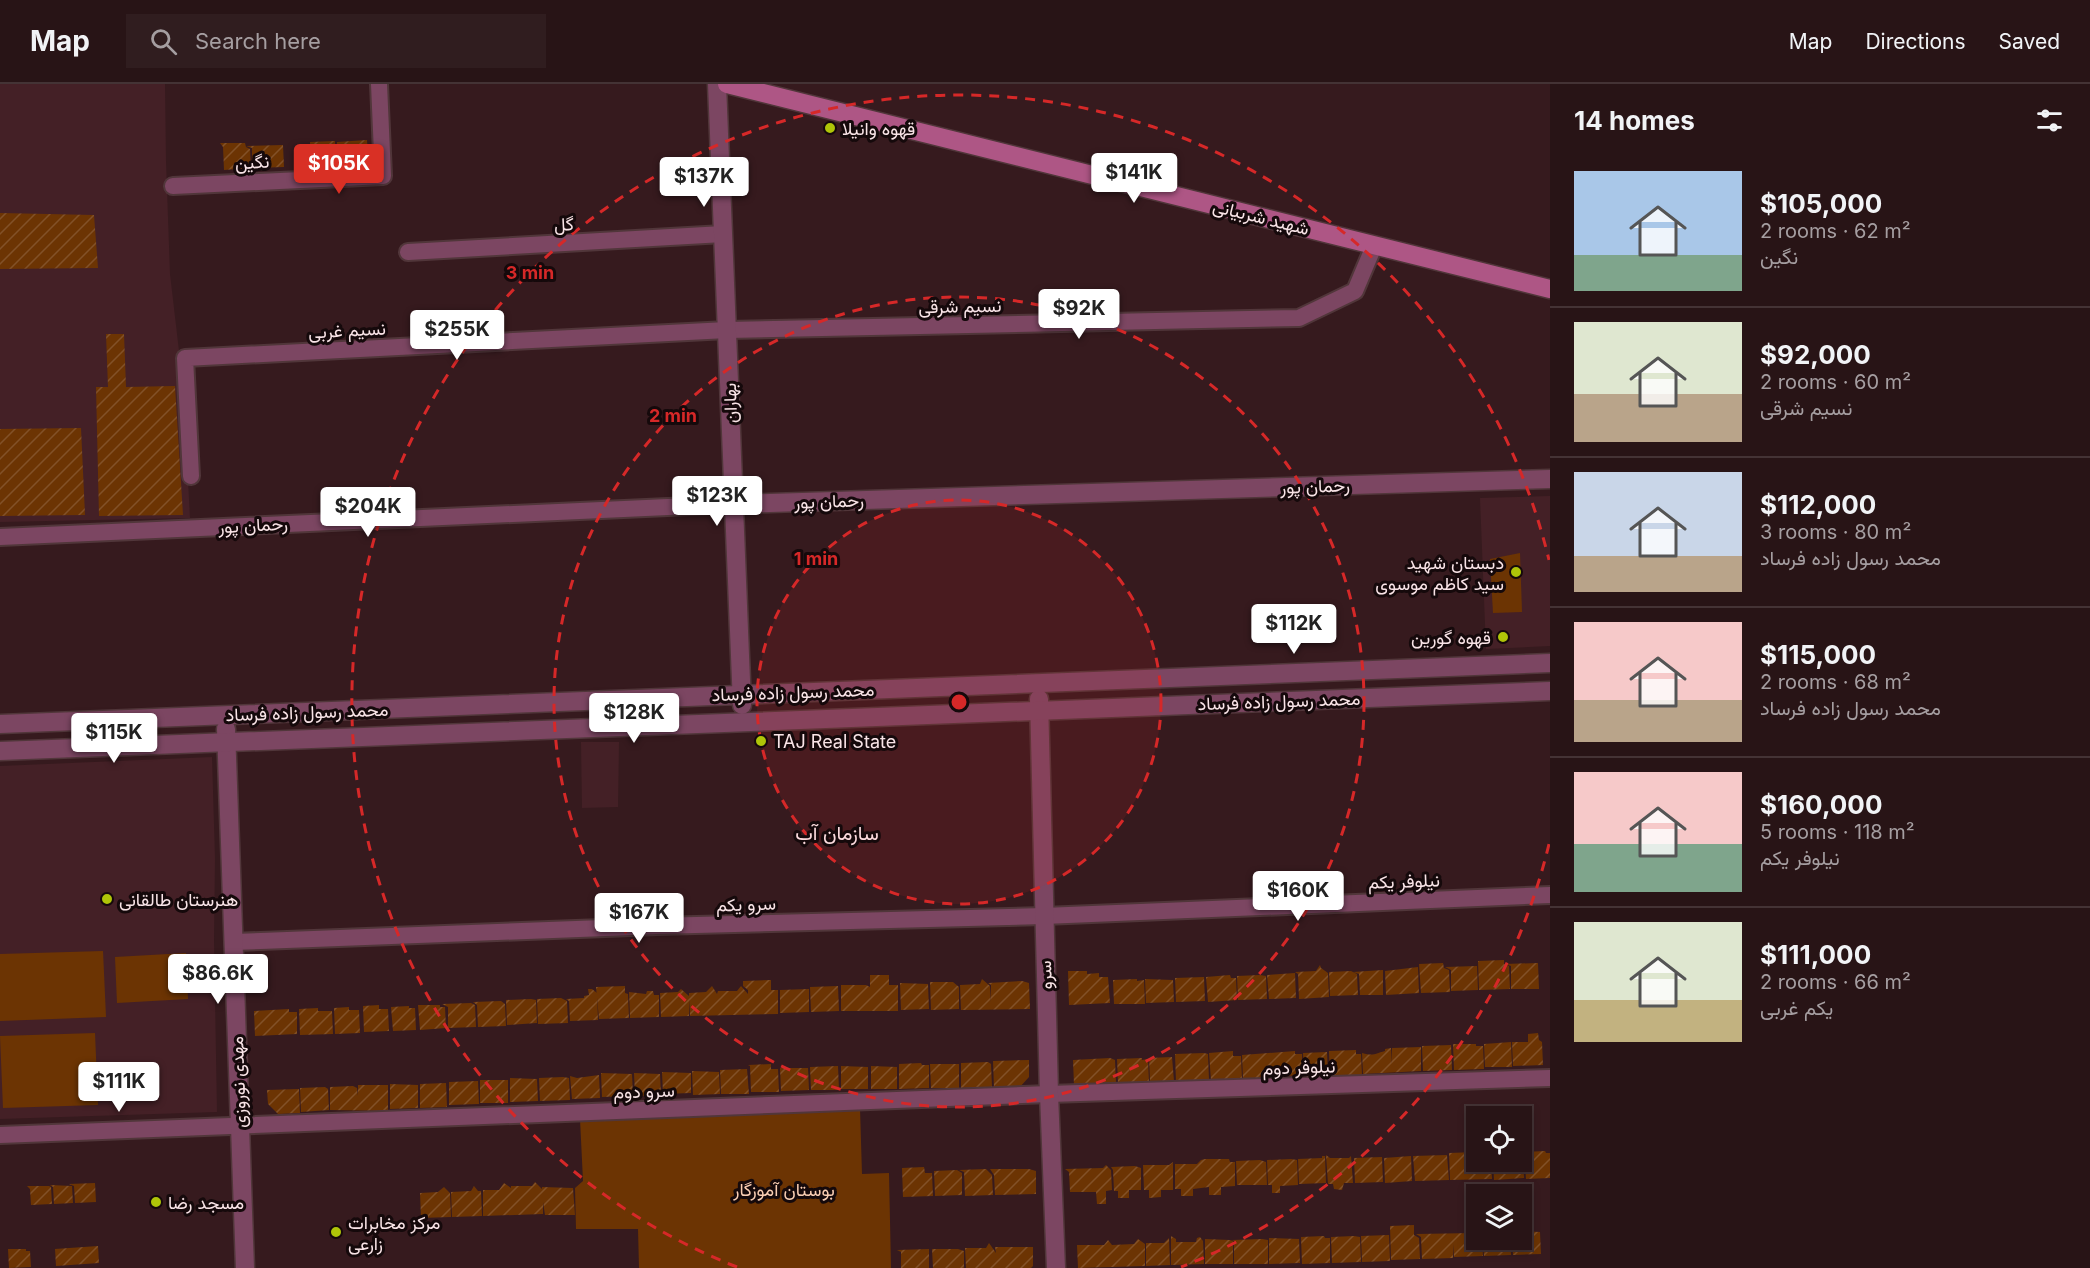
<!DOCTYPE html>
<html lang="en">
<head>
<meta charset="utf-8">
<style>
	:root { --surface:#281416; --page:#301d1f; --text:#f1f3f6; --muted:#a59ea1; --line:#443335; --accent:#d93025 }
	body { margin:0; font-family:Inter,Vazirmatn,sans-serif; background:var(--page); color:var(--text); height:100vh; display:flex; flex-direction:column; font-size:22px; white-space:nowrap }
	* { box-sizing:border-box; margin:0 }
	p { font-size:20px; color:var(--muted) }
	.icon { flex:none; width:33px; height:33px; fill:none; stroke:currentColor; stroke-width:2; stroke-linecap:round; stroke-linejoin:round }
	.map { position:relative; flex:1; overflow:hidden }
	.drawer { display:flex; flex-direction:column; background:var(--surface); width:540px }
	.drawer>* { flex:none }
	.buttons { position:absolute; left:1466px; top:1022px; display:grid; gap:12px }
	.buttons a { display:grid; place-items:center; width:66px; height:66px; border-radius:0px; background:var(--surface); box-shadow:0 3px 9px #0003,0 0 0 2px var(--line); font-size:30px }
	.price { position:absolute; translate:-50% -51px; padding:0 14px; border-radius:6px; background:#fff; color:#222; font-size:20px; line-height:39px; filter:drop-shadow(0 2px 3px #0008) }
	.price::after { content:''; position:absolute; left:50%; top:36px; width:18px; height:14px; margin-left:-9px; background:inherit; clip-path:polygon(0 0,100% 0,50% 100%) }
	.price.on { background:var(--accent); color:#fff }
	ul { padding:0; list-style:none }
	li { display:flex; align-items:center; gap:18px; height:150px; padding:0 24px }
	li+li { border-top:2px solid var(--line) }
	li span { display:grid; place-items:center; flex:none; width:168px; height:120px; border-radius:0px; color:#555 }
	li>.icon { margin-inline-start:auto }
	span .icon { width:72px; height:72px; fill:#fffc; stroke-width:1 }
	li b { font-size:26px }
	h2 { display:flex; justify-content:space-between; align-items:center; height:72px; padding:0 24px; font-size:26px }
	header { display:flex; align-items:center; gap:36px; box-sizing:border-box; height:84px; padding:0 30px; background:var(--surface); border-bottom:2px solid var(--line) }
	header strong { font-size:28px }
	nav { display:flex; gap:33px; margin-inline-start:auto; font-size:21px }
	.search { width:420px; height:54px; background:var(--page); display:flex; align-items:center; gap:15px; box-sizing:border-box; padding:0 21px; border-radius:0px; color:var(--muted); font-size:22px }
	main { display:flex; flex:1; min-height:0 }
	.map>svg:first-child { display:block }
	.built { fill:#442026 }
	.green { fill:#6c3403 }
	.garden { fill:url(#garden-furrows) }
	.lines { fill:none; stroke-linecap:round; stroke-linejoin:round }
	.minor-casing { stroke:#51363a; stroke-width:20 }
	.tertiary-casing { stroke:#51363a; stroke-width:21 }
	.secondary-casing { stroke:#51363a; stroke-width:21 }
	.minor { stroke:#7c4662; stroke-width:16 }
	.tertiary { stroke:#7c4662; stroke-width:18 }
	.secondary { stroke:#ae5685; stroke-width:18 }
	.ring { fill:none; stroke:#d62828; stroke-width:3; stroke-dasharray:10 8 }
	.poi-dot { fill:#afc508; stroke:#15090b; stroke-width:2 }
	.labels { text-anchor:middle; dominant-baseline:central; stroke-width:6; stroke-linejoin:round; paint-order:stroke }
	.poi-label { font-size:18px; fill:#f9e4e7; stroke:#15090b; text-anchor:start }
	.street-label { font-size:18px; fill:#f9e4e7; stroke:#15090b }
	.park-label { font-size:18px; fill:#faceb3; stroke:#15090b }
	.neighbourhood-label { font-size:20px; fill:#fbdadd; stroke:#15090b }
	.centre { fill:#d62828; stroke:#15090b; stroke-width:3 }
	.ring-label { font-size:18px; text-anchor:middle; font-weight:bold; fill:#d62828; stroke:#15090b; stroke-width:6; stroke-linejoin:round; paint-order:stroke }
</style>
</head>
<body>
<header>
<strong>Map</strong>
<div class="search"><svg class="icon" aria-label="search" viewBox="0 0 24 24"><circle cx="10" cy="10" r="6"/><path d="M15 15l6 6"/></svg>Search here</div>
<nav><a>Map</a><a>Directions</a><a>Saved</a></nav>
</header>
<main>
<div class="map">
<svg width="1550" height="1184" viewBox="0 0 1550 1184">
	<defs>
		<pattern id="garden-furrows" width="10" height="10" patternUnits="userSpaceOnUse" patternTransform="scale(1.5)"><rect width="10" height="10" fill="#6c3403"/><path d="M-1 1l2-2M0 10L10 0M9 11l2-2" fill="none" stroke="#825128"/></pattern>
	</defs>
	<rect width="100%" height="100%" fill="#361a1e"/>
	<g class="built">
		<path d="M0,0H165L166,77L170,190L183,301L190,434L0,438Z"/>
		<path d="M1550,412V562L1486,565L1480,414Z"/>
		<path d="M581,658H619L618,723L582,724Z"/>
		<path d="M212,673L215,774L214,856L217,1028L0,1035V682Z"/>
	</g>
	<g class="green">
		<path d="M1520,469L1522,528L1493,529L1490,475Z"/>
		<path d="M103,867L106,933L0,937V870Z"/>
		<path d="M186,869L188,915L117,919L115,873Z"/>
		<path d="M95,949L98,1021L3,1024L0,952Z"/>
		<path d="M860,1024L862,1090L889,1089L891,1184H639L638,1145H576L575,1104L583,1097L580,1035Z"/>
	</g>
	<g class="garden">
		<path d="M367,56L368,74L363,79L337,80V58Z"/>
		<path d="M335,57V82L311,83L310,58Z"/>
		<path d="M220,59H245L246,63L250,65L251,84L224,86L223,63Z"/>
		<path d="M283,61L284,83L252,84V64L246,62Z"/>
		<path d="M0,129L94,131L98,184L0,185Z"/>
		<path d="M106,250H124L126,303L175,302L183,431L99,432L96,303H108Z"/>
		<path d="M81,344L85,431L0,432V345Z"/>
		<path d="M1504,876V880L1509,882L1510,905L1479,906L1478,877Z"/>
		<path d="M1443,879L1444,884L1449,886L1450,908L1421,909L1419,880Z"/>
		<path d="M1538,879L1539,905H1511V882L1505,880Z"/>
		<path d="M1320,881L1321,884L1328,889L1329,913L1299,915L1298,890L1295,888L1316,887Z"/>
		<path d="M1477,882L1478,906L1451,907V886L1445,883Z"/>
		<path d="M1418,883L1419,909L1386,911L1385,887Z"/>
		<path d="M1383,886V911H1360L1359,890L1353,888Z"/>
		<path d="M1087,887V890L1099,889V893H1108L1110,919L1069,921L1068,887Z"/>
		<path d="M1351,887L1357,890L1358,911L1330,912L1329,888Z"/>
		<path d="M1295,889L1296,914L1269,915L1267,891Z"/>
		<path d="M870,891H889V901H898V927H841V901H866L870,903Z"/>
		<path d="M1230,891L1231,894H1236L1237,916L1208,918L1206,893Z"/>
		<path d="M1260,891L1266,892L1267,915L1238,916L1237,892Z"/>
		<path d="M1204,893L1205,917L1176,918L1175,894Z"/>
		<path d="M982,895L990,902L991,918V901L988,899L1022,897L1029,899L1030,925L961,926L960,901L980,900Z"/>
		<path d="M1137,895V897L1144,896L1145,920H1114L1113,896Z"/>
		<path d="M1145,895L1173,896L1174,918L1146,919Z"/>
		<path d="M771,896V906H778V930L690,932L689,915V932L661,933L660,909L678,908L681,905L689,912V909L706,908L712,902L717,910L718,907H737L741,902L748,910V906L743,902V897Z"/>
		<path d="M930,898H953L959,903V925L931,926Z"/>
		<path d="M900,899L928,900L929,925L901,926Z"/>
		<path d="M625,902V909L628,910L629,934L599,935L596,903Z"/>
		<path d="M838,902L839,927L811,928L810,903Z"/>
		<path d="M588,905H592L597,909L598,936L570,937L569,917L566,915L584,914V912L589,911Z"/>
		<path d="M809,905V928L780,929V906Z"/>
		<path d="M647,907H653L654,911H659V933L630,934L629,908L646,910Z"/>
		<path d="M561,914L567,917L568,939L538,940L537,915Z"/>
		<path d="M531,915L536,916L537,939L507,941L506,916Z"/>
		<path d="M501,917L505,920L506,942L478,943L477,921L473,918Z"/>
		<path d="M471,919L475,921L476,943L448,944V923L442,920Z"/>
		<path d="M379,921V925H388L389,947L364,948L363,922Z"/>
		<path d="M418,921H440V923H445L446,944L420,946Z"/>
		<path d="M409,922V924H415L416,946L393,947L391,923Z"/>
		<path d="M349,923V926H359L360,949L335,950L334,924Z"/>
		<path d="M318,924V927H332L333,950L300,951L299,925Z"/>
		<path d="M289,925V928H297V950L255,952L254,927Z"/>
		<path d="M1538,949L1539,956L1542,958L1543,981L1513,982L1512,958H1528V950Z"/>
		<path d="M1511,958L1512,983H1485L1484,960Z"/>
		<path d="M1453,960H1476V962H1483L1484,985L1454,986Z"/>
		<path d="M1451,961L1452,986L1423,987L1422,962Z"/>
		<path d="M1421,963V987L1363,990L1362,969C1374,972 1374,970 1385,967V965L1391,964L1392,980V964Z"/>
		<path d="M1356,966V970H1361L1362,991L1330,993L1329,967Z"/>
		<path d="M1233,967V972H1241L1242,995L1211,997L1209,969Z"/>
		<path d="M1295,967V970H1302V991L1243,995L1242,971Z"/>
		<path d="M1327,968L1328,992L1304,994L1303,969Z"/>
		<path d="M1204,969L1208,970L1209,996L1176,998L1175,970Z"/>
		<path d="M1172,973L1174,997L1150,998L1149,974Z"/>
		<path d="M1110,974L1115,976L1116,999L1074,1001L1073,976Z"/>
		<path d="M1142,974V976L1148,975L1149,998L1118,999L1117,975Z"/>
		<path d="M1029,976V993L1019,1004H994L993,977Z"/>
		<path d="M988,978L991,980L992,1003L961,1004V979Z"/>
		<path d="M921,979L922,981H929V1004L899,1005V980Z"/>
		<path d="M771,980V985H778L779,1008H751L750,982L748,981Z"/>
		<path d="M930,980H959V1004H931Z"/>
		<path d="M838,982L839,1006H811L810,983Z"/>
		<path d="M841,982L868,983V1005H841Z"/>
		<path d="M871,982L897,983V1005H871Z"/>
		<path d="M780,984H808L809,1006L781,1007Z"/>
		<path d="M747,985L749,1010H721L720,986Z"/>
		<path d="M692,987L719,988L720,1010L693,1011Z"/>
		<path d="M662,988L691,989V1009L663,1010Z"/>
		<path d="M601,989L632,990L633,1012L602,1013Z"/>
		<path d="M634,989L660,990L661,1011L635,1012Z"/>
		<path d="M599,991L600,1014L572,1015L570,992L577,994Z"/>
		<path d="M563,993L569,994L570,1016L540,1017L539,994Z"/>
		<path d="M510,994L537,995L538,1017L510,1018Z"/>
		<rect x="480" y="996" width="28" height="23"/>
		<path d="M478,997L479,1020L449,1021V998Z"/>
		<path d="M446,999L447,1023L420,1024V1000Z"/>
		<path d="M390,1000L418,1001V1024L390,1025Z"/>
		<path d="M358,1001H388V1027L330,1026V1003L353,1002L357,1004L358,1012Z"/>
		<path d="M325,1003L328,1005L329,1026L301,1028L300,1004Z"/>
		<path d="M299,1005L300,1029L278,1030L268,1020L267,1006Z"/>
		<path d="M1545,1067L1546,1069H1550V1094L1526,1095L1524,1068Z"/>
		<path d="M1476,1068V1077H1491L1492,1095L1450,1096L1449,1069Z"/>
		<path d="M1521,1070H1523L1524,1094L1494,1096L1493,1077H1521Z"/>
		<path d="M1326,1071L1330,1074H1349L1351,1072L1353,1099H1344L1342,1106L1334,1105L1333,1100H1328Z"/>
		<path d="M1447,1071L1449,1096L1415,1097L1413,1072Z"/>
		<path d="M1322,1072H1325L1326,1099L1299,1100L1298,1075L1322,1074Z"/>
		<path d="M1411,1072L1412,1097L1385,1099L1384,1074Z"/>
		<path d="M1382,1073L1383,1098L1355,1099L1354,1074Z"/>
		<path d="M1205,1075H1229L1230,1078H1235V1102L1221,1103V1111H1209V1103L1193,1105V1112H1181V1105H1175V1080H1197L1201,1076Z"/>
		<path d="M1291,1075L1297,1076L1298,1101L1280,1102V1109H1272V1101H1268L1267,1076Z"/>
		<path d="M1260,1076L1266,1078L1267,1101H1237L1236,1077Z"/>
		<path d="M1173,1078V1106H1161V1113L1149,1114V1106H1144L1143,1081H1169Z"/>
		<path d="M1106,1081L1111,1086L1112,1106L1106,1107V1120H1097L1096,1108H1070L1069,1088L1065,1085L1103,1084Z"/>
		<path d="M1135,1082L1141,1084V1106H1129V1114H1118V1107H1114L1113,1086L1111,1083Z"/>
		<path d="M924,1083L925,1089H932L933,1112L903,1113L902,1084Z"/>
		<path d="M986,1085L992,1091L993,1111L965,1112L964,1088L959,1086Z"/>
		<path d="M990,1085H1029L1036,1087V1110L995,1111L994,1091Z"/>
		<path d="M957,1086L962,1089V1111L935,1112L934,1087Z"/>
		<path d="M535,1098L542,1105V1103L573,1104L575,1131H545L543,1118V1130L483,1132V1106H499L504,1099L511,1104V1102H532Z"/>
		<path d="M95,1099L96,1118L75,1119L74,1102L69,1100Z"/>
		<path d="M50,1101L72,1102L73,1119L54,1120L53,1103Z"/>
		<path d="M27,1102H49L51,1103L52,1120L31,1121L30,1105Z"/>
		<path d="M474,1102L478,1107H481L482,1132L452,1133L451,1108L471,1107Z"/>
		<path d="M444,1103L450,1109L451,1133L421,1134L420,1109L438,1108Z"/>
		<path d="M1414,1141V1151L1419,1154L1420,1175L1391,1176L1390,1142Z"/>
		<path d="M1521,1147L1540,1148L1541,1170L1513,1171L1512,1155H1521Z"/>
		<path d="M1475,1149L1476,1155H1482L1483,1172L1454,1173L1453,1160V1174L1422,1175L1421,1153L1416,1150Z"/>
		<path d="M1389,1151L1390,1177L1362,1178L1361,1152Z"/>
		<path d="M1171,1152L1176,1155V1158H1196L1197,1154L1200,1153L1203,1157L1204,1180L1171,1181Z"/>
		<path d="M1324,1152L1325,1154H1330V1179L1302,1180L1301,1153Z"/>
		<path d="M1354,1152L1360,1153L1361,1178L1332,1179L1331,1153Z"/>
		<path d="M1169,1154L1170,1181L1146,1182V1159H1164Z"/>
		<path d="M1269,1154L1299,1155L1300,1179L1269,1180Z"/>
		<path d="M1138,1155L1145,1160V1182L1078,1184L1077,1161H1104L1108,1156L1112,1161L1134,1160Z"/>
		<path d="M1205,1155L1230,1156L1233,1157V1180H1205Z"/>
		<path d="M1262,1155L1268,1156V1180H1234V1157L1232,1156Z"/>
		<path d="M1483,1155H1510L1511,1171L1484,1172Z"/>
		<path d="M989,1159L996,1169L995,1163H1033V1182L1031,1184H966L965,1164H986Z"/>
		<path d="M98,1162L99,1179L56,1182L55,1165Z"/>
		<path d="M8,1165H26V1167H30L31,1183L9,1184Z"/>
		<path d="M929,1165V1184H901V1168L897,1166Z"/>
		<path d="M932,1165H958L964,1167V1184H933Z"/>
	</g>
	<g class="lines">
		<g class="minor-casing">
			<g id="minor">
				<path d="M173,102L383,92L379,0"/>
				<path d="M408,168L723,150"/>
				<path d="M191,392L185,274L727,246L1299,234L1355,207L1374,162"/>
				<path d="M0,453L734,420"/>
				<path d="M233,858L657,842L1044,832L1550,811"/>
				<path d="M0,1051L1049,1010L1550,994"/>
			</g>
		</g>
		<g class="tertiary-casing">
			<g id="tertiary">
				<path d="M717,0L742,621"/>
				<path d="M734,420L1550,395"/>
				<path d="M1039,615L1049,1010L1056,1184"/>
				<path d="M0,640L1550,579"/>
				<path d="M226,645L245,1184"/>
				<path d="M0,667L1550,607"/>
			</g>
		</g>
		<g class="secondary-casing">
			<path id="secondary" d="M727,0L1550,205"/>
		</g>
		<use href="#minor" class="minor"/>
		<use href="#tertiary" class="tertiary"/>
		<use href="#secondary" class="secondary"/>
	</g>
	<circle cx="959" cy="618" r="202" fill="#d62828" fill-opacity=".12"/>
	<g class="ring">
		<circle cx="959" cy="618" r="202"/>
		<circle cx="959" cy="618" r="405"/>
		<path d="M1549 760A607 607 0 0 1 1181 1183M737 1183A607 607 0 1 1 1549 476"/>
	</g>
	<g class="poi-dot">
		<circle cx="830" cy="44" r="6"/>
		<circle cx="1516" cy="488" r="6"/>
		<circle cx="1503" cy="553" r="6"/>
		<circle cx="761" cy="657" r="6"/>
		<circle cx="107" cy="815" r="6"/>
		<circle cx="156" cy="1118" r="6"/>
		<circle cx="336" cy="1148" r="6"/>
	</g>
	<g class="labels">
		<g class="poi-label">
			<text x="842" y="44">قهوه وانیلا</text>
			<text x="1504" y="478" text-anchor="end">دبستان شهید<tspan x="1504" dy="21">سید کاظم موسوی</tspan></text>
			<text x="1491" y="553" text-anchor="end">قهوه گورین</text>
			<text x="773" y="657">TAJ Real State</text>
			<text x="119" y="815">هنرستان طالقانی</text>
			<text x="168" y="1118">مسجد رضا</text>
			<text x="348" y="1138">مرکز مخابرات<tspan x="348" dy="21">زارعی</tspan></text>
		</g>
		<g class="street-label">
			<text transform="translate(252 78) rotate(-3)">نگین</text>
			<text transform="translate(1261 133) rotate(14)">شهید شربیانی</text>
			<text transform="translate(564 140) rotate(-3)">گل</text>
			<text transform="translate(960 222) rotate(-1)">نسیم شرقی</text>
			<text transform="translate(347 246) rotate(-3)">نسیم غربی</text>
			<text transform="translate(730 319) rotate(-92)">بهاران</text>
			<text transform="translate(1315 402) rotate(-2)">رحمان پور</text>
			<text transform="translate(829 417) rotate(-2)">رحمان پور</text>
			<text transform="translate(253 441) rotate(-3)">رحمان پور</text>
			<text transform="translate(793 608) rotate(-2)">محمد رسول زاده فرساد</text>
			<text transform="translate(1279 617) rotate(-2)">محمد رسول زاده فرساد</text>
			<text transform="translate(307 628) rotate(-2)">محمد رسول زاده فرساد</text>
			<text transform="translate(1404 797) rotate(-2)">نیلوفر یکم</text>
			<text transform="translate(746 820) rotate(-2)">سرو یکم</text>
			<text transform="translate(1045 891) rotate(-92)">سرو</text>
			<text transform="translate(1299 983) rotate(-2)">نیلوفر دوم</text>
			<text transform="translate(238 998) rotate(-92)">مهدی نوروزی</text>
			<text transform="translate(644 1007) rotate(-2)">سرو دوم</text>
		</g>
		<g class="park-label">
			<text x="784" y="1105">بوستان آموزگار</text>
		</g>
		<g class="neighbourhood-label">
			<text x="837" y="749">سازمان آب</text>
		</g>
	</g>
	<circle cx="959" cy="618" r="9" class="centre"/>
	<g class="ring-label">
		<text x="530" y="195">3 min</text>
		<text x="673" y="338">2 min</text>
		<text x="816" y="481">1 min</text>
	</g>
</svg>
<div class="buttons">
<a><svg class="icon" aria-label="locate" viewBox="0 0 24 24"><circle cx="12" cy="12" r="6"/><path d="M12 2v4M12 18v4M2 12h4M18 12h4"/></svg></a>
<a><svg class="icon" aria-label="layers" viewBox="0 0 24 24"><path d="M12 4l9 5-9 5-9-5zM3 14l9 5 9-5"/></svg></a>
</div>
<b class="price on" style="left:339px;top:111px">$105K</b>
<b class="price" style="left:1134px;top:120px">$141K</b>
<b class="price" style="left:704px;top:124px">$137K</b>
<b class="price" style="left:1079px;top:256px">$92K</b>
<b class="price" style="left:457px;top:277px">$255K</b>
<b class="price" style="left:717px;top:443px">$123K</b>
<b class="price" style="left:368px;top:454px">$204K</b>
<b class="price" style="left:1294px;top:571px">$112K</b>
<b class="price" style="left:634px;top:660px">$128K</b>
<b class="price" style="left:114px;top:680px">$115K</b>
<b class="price" style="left:1298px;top:838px">$160K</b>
<b class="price" style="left:639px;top:860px">$167K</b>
<b class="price" style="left:218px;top:921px">$86.6K</b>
<b class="price" style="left:119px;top:1029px">$111K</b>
</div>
<section class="drawer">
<h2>14 homes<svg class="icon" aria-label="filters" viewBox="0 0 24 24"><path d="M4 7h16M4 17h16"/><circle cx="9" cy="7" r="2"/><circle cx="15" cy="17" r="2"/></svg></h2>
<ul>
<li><span style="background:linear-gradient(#a9c7e8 70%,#7fa58c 0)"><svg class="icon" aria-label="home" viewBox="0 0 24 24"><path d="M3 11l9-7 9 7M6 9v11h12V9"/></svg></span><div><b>$105,000</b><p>2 rooms · 62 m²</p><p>نگین</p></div></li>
<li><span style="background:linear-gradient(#dfe7d0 60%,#b9a48a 0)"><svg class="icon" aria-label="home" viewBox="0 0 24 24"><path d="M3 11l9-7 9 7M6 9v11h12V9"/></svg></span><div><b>$92,000</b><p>2 rooms · 60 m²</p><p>نسیم شرقی</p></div></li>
<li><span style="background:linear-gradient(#c9d6e8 70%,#b9a48a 0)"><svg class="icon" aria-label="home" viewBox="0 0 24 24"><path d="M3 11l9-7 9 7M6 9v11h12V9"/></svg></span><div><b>$112,000</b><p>3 rooms · 80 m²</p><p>محمد رسول زاده فرساد</p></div></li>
<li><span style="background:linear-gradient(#f6c9c9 65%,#b9a48a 0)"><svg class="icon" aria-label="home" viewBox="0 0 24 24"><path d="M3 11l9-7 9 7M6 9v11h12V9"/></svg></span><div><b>$115,000</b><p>2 rooms · 68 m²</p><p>محمد رسول زاده فرساد</p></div></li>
<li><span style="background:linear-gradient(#f6c9c9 60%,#7fa58c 0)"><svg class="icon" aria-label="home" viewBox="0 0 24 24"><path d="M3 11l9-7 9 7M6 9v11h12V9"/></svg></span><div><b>$160,000</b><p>5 rooms · 118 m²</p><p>نیلوفر یکم</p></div></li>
<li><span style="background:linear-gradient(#dfe7d0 65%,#c2b280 0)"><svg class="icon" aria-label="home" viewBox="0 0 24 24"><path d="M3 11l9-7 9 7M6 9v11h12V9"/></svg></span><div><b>$111,000</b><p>2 rooms · 66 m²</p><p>یکم غربی</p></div></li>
</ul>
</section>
</main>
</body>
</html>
